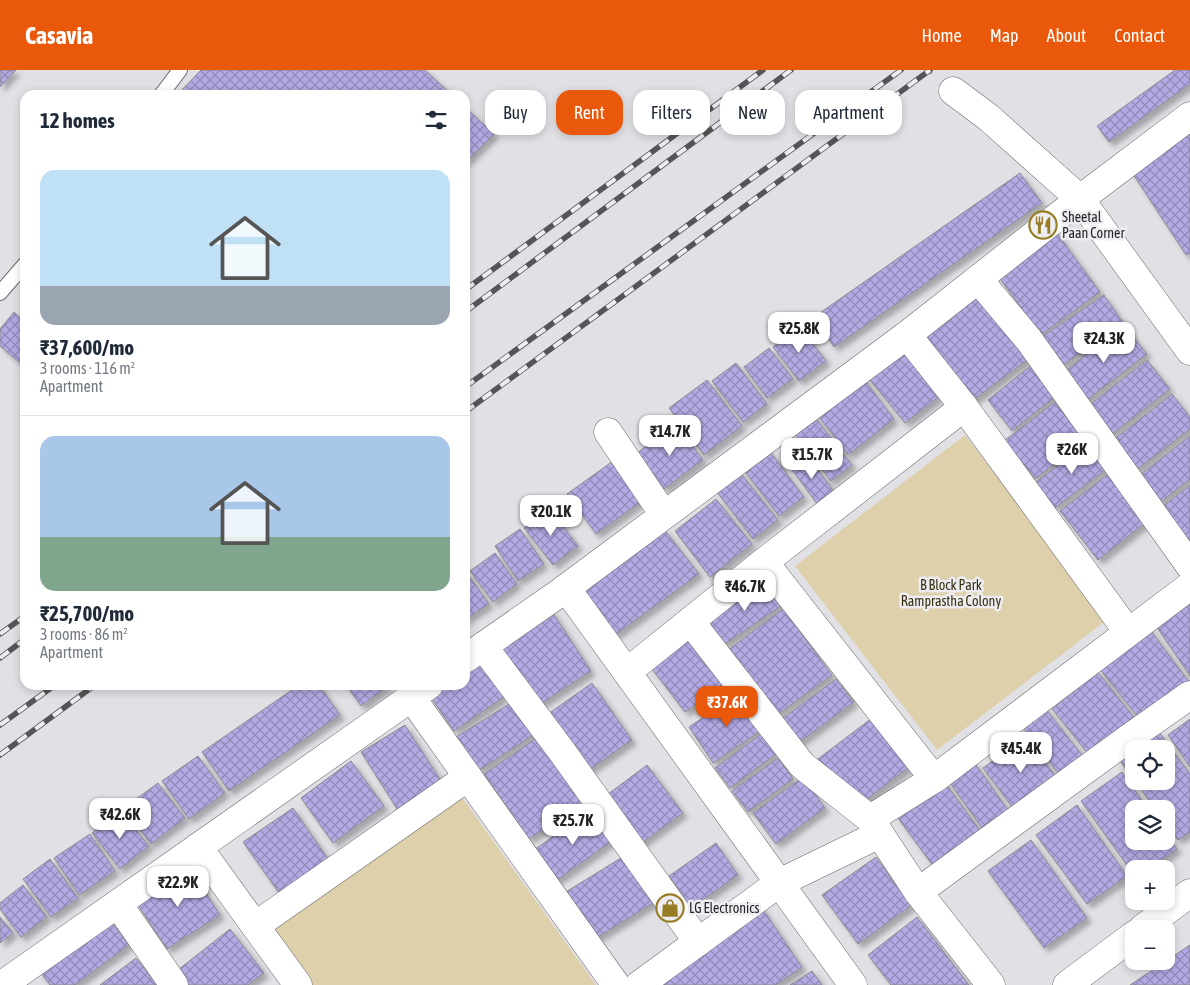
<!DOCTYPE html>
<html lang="en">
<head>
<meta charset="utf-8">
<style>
	:root { --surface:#fff; --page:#f2f2f3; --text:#1f2937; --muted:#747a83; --line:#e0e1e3; --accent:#ea580c }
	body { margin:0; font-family:"Asap Condensed",sans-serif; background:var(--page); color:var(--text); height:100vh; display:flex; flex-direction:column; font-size:19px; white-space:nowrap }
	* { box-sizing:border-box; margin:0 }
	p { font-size:16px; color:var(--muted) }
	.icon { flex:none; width:28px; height:28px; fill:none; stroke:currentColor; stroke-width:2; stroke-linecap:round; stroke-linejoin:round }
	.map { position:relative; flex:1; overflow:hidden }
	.drawer { position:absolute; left:20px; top:20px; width:450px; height:600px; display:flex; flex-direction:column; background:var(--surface); border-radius:15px; box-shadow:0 2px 8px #0003 }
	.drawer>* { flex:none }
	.banner { position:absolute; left:485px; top:20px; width:475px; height:45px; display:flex; gap:10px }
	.buttons { position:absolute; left:1125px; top:670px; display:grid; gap:10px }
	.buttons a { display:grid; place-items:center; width:50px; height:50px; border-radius:10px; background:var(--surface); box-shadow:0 2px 8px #0003; font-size:25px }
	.price { position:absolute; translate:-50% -42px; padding:0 11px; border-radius:10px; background:#fff; color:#222; font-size:16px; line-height:32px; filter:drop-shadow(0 1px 2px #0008) }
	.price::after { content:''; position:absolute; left:50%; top:30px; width:15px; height:11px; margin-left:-8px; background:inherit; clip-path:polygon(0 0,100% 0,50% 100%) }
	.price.on { background:var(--accent); color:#fff }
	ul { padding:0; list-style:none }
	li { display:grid; align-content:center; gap:10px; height:265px; padding:0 20px }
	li+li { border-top:1px solid var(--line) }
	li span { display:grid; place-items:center; height:155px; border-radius:15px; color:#555 }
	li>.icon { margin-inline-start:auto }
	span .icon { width:90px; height:90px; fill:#fffc; stroke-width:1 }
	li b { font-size:21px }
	h2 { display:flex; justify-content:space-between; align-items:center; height:60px; padding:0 20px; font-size:21px }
	.tag { padding:0 18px; border-radius:15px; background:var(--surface); box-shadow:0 2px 8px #0003; font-size:18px; line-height:45px }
	.tag.on { background:var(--accent); color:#fff }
	header { display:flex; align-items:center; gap:30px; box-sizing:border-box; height:70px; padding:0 25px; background:var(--accent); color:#fff }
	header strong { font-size:24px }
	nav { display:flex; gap:28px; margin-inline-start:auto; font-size:18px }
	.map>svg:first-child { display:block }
	.green { fill:#ded0ab }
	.building { fill:url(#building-cross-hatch); stroke:#8c8b8f; filter:url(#shadow) }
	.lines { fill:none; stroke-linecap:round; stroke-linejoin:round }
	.lane-casing { stroke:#69696d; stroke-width:16 }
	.street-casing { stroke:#69696d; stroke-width:29 }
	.path { stroke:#959599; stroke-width:3; stroke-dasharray:1 4; stroke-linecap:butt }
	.lane { stroke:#fff; stroke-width:14 }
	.street { stroke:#fff; stroke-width:28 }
	.rail-casing { stroke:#555558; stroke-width:5.5 }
	.rail { stroke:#eeeef2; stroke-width:4; stroke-dasharray:11; stroke-linecap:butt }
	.labels { text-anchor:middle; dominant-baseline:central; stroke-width:5; stroke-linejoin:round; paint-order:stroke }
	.poi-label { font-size:14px; fill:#262628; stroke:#eeeef2; text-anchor:start }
	.park-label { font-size:14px; fill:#3a3014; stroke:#eeeef2 }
</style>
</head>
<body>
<header>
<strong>Casavia</strong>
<nav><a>Home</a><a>Map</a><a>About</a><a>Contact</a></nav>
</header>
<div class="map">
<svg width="1190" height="915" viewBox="0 0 1190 915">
	<defs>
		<pattern id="building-cross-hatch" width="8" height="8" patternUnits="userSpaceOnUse" patternTransform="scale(1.25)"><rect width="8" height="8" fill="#b3aae4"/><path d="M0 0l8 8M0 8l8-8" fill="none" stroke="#918ab9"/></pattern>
		<filter id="shadow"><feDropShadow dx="4.5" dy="4.5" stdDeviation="2.5" flood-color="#0004"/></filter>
	</defs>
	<rect width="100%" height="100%" fill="#e1e0e5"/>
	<g class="green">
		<path d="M965,365L1108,549L937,680L795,496Z"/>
		<path d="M461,726L596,915H312L272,860Z"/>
	</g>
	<g class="building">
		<path d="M0,0H16L0,17Z"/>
		<path d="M201,0H425L452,25H177Z"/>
		<path d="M1175,0H1190V14L1109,72L1097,56Z"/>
		<path d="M465,37L494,64L465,93Z"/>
		<path d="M1190,59V183L1186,185L1129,98Z"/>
		<path d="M1020,103L1042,133L834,277L814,247Z"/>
		<path d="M1054,159L1100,222L1041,265L995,202Z"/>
		<path d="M978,218L1031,287L972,331L919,262Z"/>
		<path d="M1104,225L1124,254L1061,296L1041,267Z"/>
		<path d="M14,242L25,252V297L0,276V259Z"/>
		<path d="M1124,255L1147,284L1083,333L1060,305Z"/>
		<path d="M800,257L826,291L799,311L773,277Z"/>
		<path d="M900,277L940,326L905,353L866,305Z"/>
		<path d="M769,278L793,309L767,328L744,297Z"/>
		<path d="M1147,290L1170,319L1107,368L1084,339Z"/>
		<path d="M736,293L767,334L743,352L712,311Z"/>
		<path d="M1034,293L1059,324L1012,361L988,330Z"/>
		<path d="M861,305L894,349L848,385L814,340Z"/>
		<path d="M707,310L742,356L704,385L669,338Z"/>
		<path d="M1172,324L1190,347V359L1135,401L1112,371Z"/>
		<path d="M1055,332L1085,371L1035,409L1005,370Z"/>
		<path d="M810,341L852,395L831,411L790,357Z"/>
		<path d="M676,354L703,390L664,419L637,383Z"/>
		<path d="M1190,366V409L1157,435L1136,408Z"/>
		<path d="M1088,372L1108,398L1055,438L1035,413Z"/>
		<path d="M768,379L804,427L779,446L743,399Z"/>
		<path d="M804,381L838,427L821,439L787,393Z"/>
		<path d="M620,386L649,426L596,464L567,424Z"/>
		<path d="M738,400L778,450L753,469L714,418Z"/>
		<path d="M1111,402L1149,450L1098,490L1060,441Z"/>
		<path d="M1190,415V471L1185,475L1158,440Z"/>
		<path d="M716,429L752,474L710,507L675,461Z"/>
		<path d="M549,438L578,476L553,495L524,458Z"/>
		<path d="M520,459L544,494L518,511L495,476Z"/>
		<path d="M664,459L699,504L615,565L580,520Z"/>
		<path d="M495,483L517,514L493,532L470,501Z"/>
		<path d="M465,500L489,534L465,550Z"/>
		<path d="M766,510L784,534L724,575L707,551Z"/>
		<path d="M1190,529V606L1154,553Z"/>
		<path d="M783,539L832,605L777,645L728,580Z"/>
		<path d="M551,540L591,601L539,635L499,575Z"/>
		<path d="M1148,557L1190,613L1141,651L1098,597Z"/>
		<path d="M695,561L731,608L685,642L649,595Z"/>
		<path d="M480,592L504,627L454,661L430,626L446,615H465V602Z"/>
		<path d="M1098,602L1136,650L1090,686L1052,639Z"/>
		<path d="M836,609L854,632L797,674L779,651Z"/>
		<path d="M592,613L632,670L585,703L545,646Z"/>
		<path d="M299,615H319L340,645L229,721L202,682Z"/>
		<path d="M346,615H390L361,636Z"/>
		<path d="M741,622L765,658L713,693L689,657Z"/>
		<path d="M514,631L535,664L478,701L456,667Z"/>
		<path d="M1042,634L1085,689L1061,707L1019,652Z"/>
		<path d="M872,648L909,697L862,733L814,692Z"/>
		<path d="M1190,649V697L1168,665Z"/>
		<path d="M405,655L443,714L399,742L361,682Z"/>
		<path d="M1159,662L1190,704V762L1178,770L1166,754V739H1155L1135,711H1166V679H1136Z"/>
		<path d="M544,663L589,729L529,769L484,704Z"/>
		<path d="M761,664L776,684L730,718L715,698Z"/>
		<path d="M1025,667L1059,710L1016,742L983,698Z"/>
		<path d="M1134,680V710L1120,691Z"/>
		<path d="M198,686L225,723L189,749L162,711Z"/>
		<path d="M778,688L793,709L748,742L732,721Z"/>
		<path d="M351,691L384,736L333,773L301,728Z"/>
		<path d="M974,692L1008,740L982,758L948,710Z"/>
		<path d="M647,695L683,743L635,778L600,730Z"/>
		<path d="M1122,702L1148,739H1134V771H1166V764L1177,779L1149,799H1134V805L1081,731Z"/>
		<path d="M803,707L825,738L776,774L753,743Z"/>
		<path d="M943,710L984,766L936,800L895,744Z"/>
		<path d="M158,713L185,748L151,774L124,738Z"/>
		<path d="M1077,735L1127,806L1087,834L1036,765Z"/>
		<path d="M293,738L328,789L279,823L243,772Z"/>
		<path d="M593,738L615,769L553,813L531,782Z"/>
		<path d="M120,741L149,776L120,799L92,763Z"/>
		<path d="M90,764L115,801L79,825L54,788Z"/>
		<path d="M1031,770L1087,848L1044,878L988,801Z"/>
		<path d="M716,773L738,805L691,838L669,806Z"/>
		<path d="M629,783L658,830L590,872L561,825Z"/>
		<path d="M876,787L911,836L858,874L822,825Z"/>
		<path d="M50,789L78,828L51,847L23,809Z"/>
		<path d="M190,798L220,845L167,879L136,832Z"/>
		<path d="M23,815L47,847L21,867L0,839V833Z"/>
		<path d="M760,835L802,897L776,915H641Z"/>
		<path d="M0,847L13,863L0,873Z"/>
		<path d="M917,847L969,915H891L868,885Z"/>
		<path d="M110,850L129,875L75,915H50L40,902Z"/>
		<path d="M230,859L264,903L248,915H183L174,903Z"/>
		<path d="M1190,875V915H1130Z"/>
		<path d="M136,888L157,915H100Z"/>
		<path d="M812,901L822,915H790Z"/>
	</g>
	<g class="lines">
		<g class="lane-casing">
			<g id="lane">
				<path d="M161,25L180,0"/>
				<path d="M0,223L25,194"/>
			</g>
		</g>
		<g class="street-casing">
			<g id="street">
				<path d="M953,21L988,47L1080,129L1190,281"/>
				<path d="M978,209L1029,270L1190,496"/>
				<path d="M907,265L964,337L1128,562"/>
				<path d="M608,362L664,445"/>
				<path d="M764,492L934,709"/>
				<path d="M566,518L853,915"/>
				<path d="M690,551L802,695L870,749L918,822L991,915"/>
				<path d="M483,576L563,683L698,872"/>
				<path d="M465,589L558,524L907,265L1080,129L1190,46"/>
				<path d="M627,602L764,492L964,337"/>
				<path d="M411,627L616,915"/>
				<path d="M870,749L934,709L1190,516"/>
				<path d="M198,777L298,915"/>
				<path d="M918,822L1129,668L1190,625"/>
				<path d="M118,834L174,915"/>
				<path d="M255,856L468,707"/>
				<path d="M1142,859L1190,823"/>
				<path d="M2,915L429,615"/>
				<path d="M639,915L779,813L880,764"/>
				<path d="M1067,915L1134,865"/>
			</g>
		</g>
		<path class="path" d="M927,0L933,5"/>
		<use href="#lane" class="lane"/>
		<use href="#street" class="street"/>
		<g class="rail-casing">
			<g id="rail">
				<path d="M465,220L763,0"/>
				<path d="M465,242L791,0"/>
				<path d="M465,317L901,0"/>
				<path d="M465,342L930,0"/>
				<path d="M0,564L25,546"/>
				<path d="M0,588L25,569"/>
				<path d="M0,655L55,615"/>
				<path d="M0,685L95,615"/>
			</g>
		</g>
		<use href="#rail" class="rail"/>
	</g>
	<defs>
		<g id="restaurant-ring" transform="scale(1.4375)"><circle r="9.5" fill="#eeeef2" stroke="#977c24" stroke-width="1.5"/><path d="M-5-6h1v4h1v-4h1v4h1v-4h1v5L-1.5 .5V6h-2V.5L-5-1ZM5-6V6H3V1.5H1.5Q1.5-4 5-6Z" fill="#977c24"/></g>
		<g id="shop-ring" transform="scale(1.4375)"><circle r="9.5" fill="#eeeef2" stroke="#977c24" stroke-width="1.5"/><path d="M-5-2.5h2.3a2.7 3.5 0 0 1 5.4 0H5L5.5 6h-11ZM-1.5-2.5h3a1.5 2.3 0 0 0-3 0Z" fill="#977c24"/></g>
	</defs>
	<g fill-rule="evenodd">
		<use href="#restaurant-ring" x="1043" y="155"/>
		<use href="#shop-ring" x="670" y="838"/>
	</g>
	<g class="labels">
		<g class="poi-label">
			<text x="1062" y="147">Sheetal<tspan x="1062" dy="16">Paan Corner</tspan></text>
			<text x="689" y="838">LG Electronics</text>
		</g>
		<g class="park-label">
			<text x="951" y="515">B Block Park<tspan x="951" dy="16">Ramprastha Colony</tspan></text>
		</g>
	</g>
</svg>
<div class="buttons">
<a><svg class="icon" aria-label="locate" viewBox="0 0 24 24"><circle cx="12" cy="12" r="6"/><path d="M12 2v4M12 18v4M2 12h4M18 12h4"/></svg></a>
<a><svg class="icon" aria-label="layers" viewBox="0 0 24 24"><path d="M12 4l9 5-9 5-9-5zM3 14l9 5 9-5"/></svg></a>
<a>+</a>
<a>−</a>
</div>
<b class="price" style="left:799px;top:284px">₹25.8K</b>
<b class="price" style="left:1104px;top:294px">₹24.3K</b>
<b class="price" style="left:670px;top:387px">₹14.7K</b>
<b class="price" style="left:1072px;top:405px">₹26K</b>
<b class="price" style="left:812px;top:410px">₹15.7K</b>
<b class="price" style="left:551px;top:467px">₹20.1K</b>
<b class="price" style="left:745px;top:542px">₹46.7K</b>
<b class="price on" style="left:727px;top:658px">₹37.6K</b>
<b class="price" style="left:1021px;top:704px">₹45.4K</b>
<b class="price" style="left:120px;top:770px">₹42.6K</b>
<b class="price" style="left:573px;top:776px">₹25.7K</b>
<b class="price" style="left:178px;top:838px">₹22.9K</b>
<div class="banner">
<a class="tag">Buy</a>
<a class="tag on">Rent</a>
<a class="tag">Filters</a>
<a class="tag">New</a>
<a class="tag">Apartment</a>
</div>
<section class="drawer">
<h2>12 homes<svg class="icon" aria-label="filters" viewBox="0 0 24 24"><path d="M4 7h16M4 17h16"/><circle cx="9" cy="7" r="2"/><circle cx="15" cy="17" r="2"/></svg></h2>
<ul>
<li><span style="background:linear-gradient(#bfe0f5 75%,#9aa5b1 0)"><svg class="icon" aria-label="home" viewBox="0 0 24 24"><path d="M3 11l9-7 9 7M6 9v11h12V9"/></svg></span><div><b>₹37,600/mo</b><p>3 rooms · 116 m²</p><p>Apartment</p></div></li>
<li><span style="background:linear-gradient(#a9c7e8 65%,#7fa58c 0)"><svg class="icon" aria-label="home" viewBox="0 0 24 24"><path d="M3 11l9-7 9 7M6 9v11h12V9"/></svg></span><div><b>₹25,700/mo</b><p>3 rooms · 86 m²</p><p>Apartment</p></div></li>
</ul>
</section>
</div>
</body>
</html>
